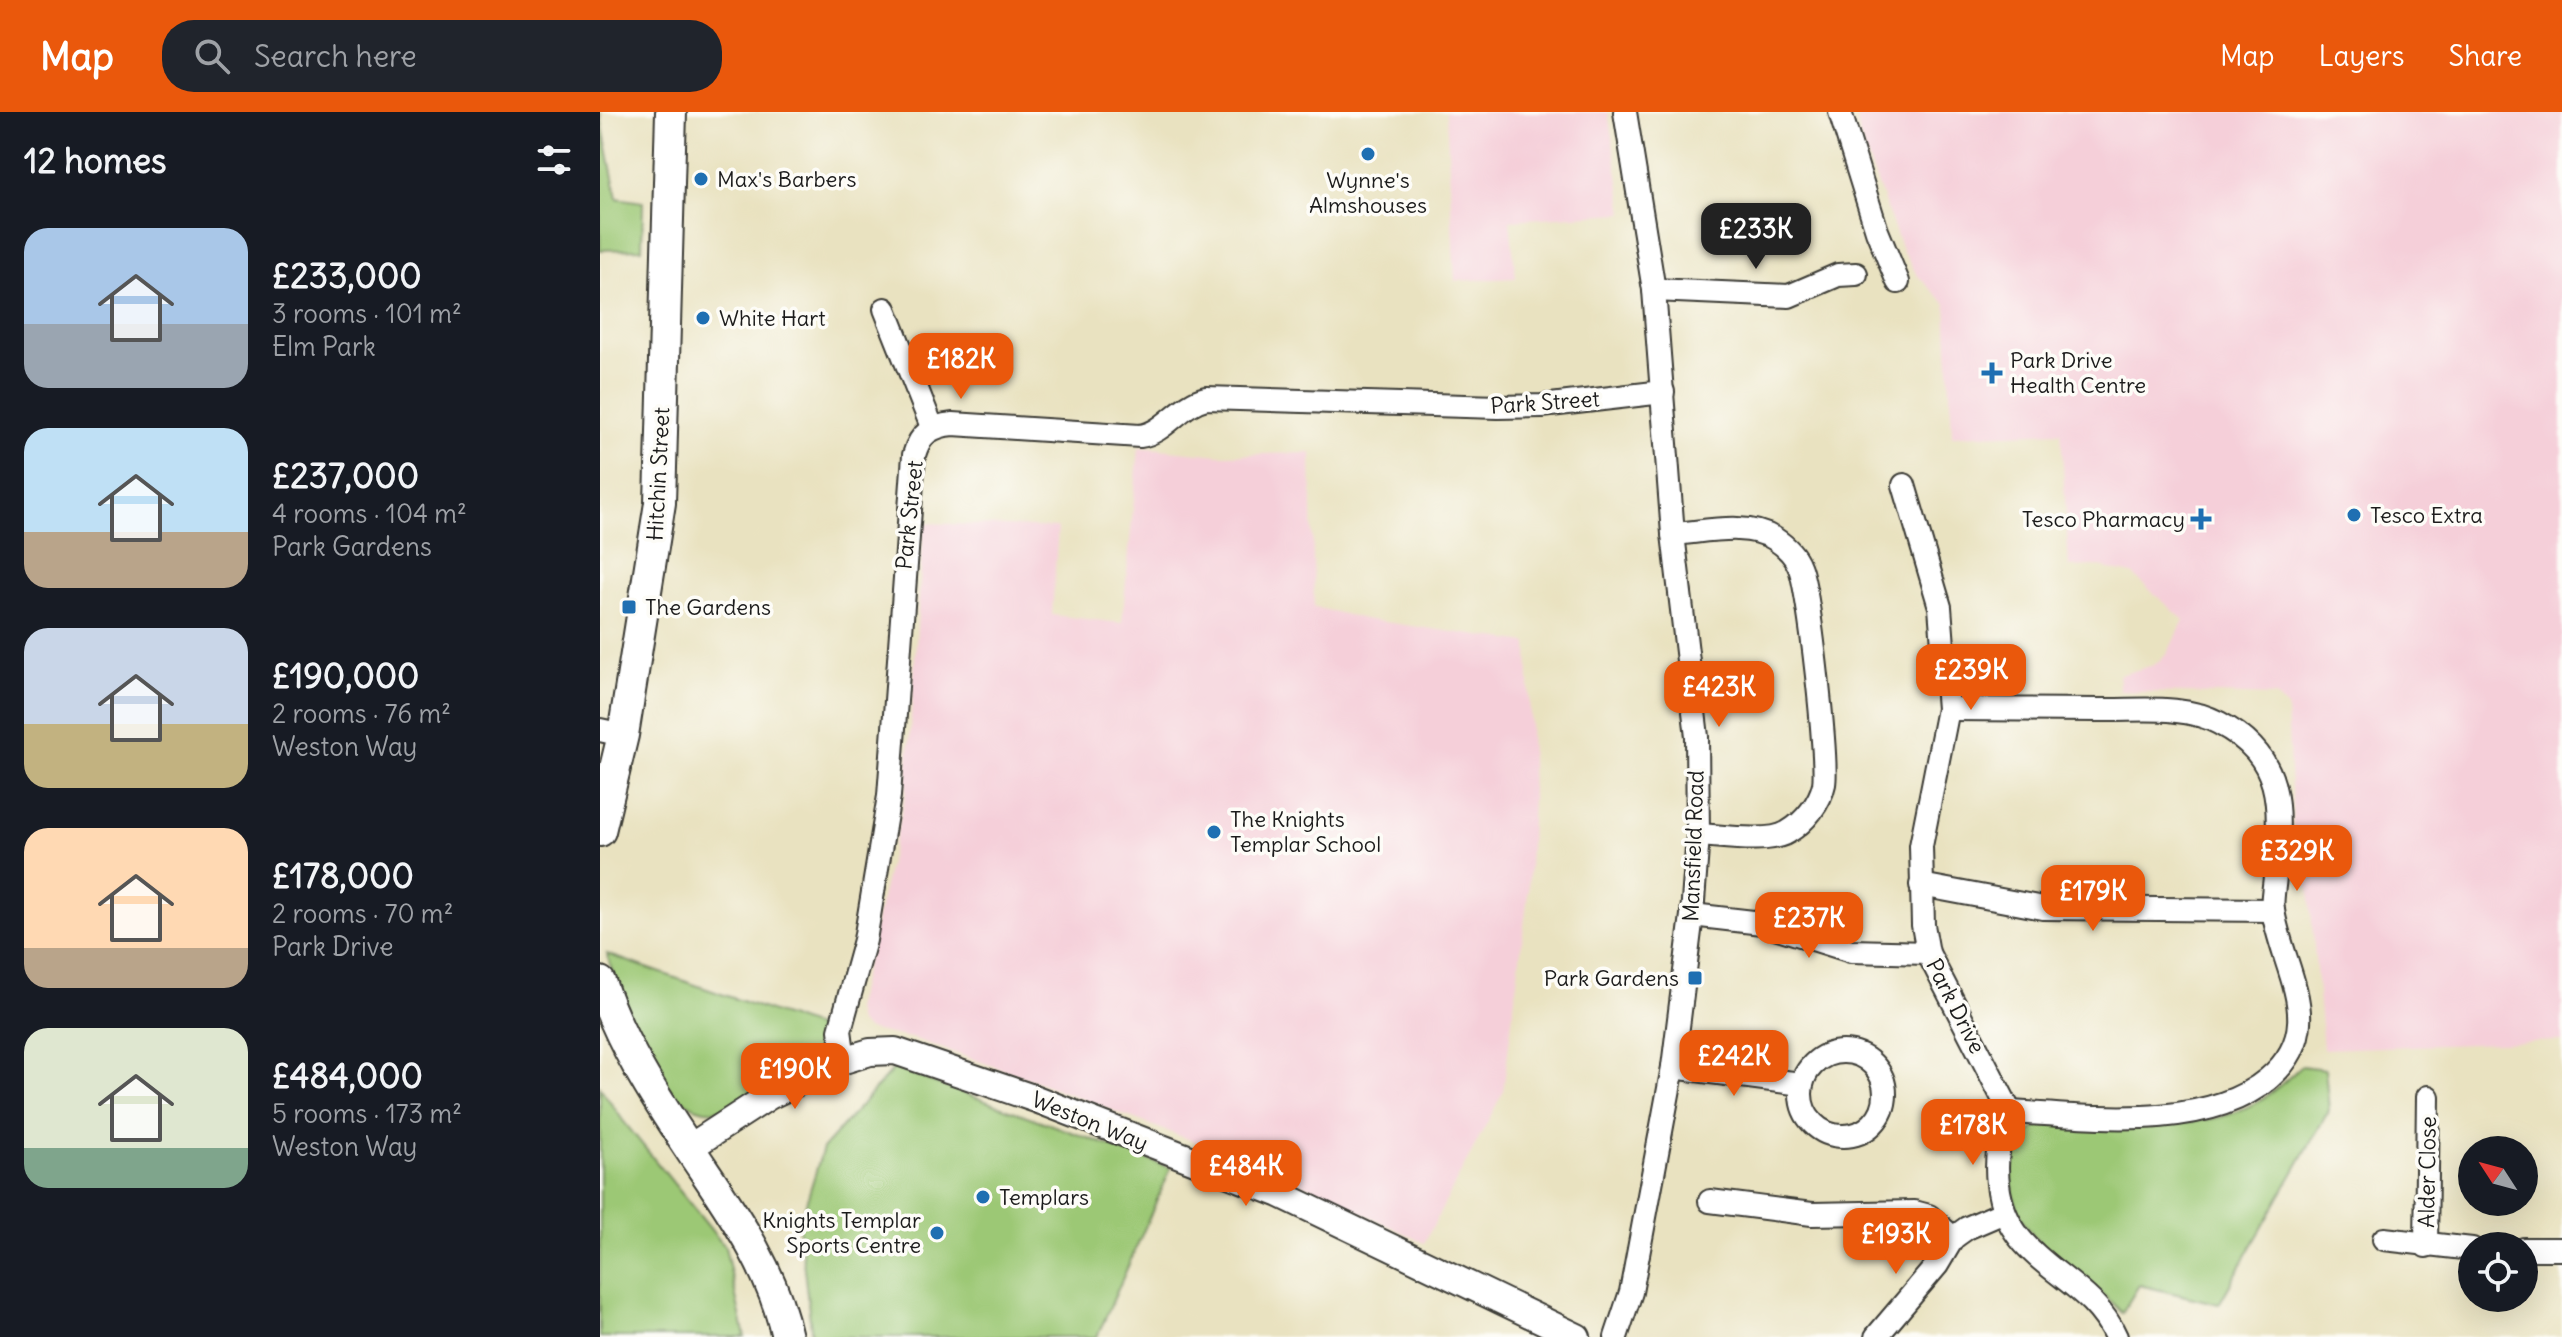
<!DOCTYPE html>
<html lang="en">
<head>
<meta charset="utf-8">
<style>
	:root { --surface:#171b24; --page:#20242c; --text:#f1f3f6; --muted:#9ea1a6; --accent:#ea580c }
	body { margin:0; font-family:Delius,sans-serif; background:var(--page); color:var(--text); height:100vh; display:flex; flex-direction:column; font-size:30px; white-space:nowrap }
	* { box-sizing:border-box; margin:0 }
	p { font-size:26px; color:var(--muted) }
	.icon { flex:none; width:44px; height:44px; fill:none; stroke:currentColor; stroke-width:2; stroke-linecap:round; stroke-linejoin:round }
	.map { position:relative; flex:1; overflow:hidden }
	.drawer { display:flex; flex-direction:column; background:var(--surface); width:600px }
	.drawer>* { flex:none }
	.needle { width:52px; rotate:306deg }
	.controls { position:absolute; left:1858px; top:1024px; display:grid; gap:16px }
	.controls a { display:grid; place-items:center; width:80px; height:80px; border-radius:50%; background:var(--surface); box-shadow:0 8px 32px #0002; font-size:40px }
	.price { position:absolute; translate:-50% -68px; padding:0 18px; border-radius:16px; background:var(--accent); color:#fff; font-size:26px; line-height:52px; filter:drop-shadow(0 2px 4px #0008) }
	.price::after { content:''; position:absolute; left:50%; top:48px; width:24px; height:18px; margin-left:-12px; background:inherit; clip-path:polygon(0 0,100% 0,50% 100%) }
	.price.selected { background:#222; color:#fff }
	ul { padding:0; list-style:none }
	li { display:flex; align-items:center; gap:24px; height:200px; padding:0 24px }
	li span { display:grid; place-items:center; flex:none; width:224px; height:160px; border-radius:24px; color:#555 }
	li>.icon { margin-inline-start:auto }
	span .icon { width:96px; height:96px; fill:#fffc; stroke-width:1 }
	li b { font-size:34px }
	h2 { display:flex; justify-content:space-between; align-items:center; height:96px; padding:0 24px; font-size:34px }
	header { display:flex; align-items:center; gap:48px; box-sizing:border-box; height:112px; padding:0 40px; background:var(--accent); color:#fff }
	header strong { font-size:38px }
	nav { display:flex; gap:44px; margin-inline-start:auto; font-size:28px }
	.search { width:560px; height:72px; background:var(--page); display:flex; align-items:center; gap:20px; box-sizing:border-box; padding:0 28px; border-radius:32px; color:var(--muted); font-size:30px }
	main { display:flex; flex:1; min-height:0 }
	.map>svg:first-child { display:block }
	.built { fill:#f5cfd9 }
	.green { fill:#9cc875; stroke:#5c7248; stroke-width:2 }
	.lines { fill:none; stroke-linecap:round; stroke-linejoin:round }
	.minor-casing { stroke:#3b3a35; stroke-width:26 }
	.tertiary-casing { stroke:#3b3a35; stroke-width:30 }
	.secondary-casing { stroke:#3b3a35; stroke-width:34 }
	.minor { stroke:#fff; stroke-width:22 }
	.tertiary { stroke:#fff; stroke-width:26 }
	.secondary { stroke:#fff; stroke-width:30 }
	.poi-dot { fill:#1f6fb2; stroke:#fdfcf7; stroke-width:3 }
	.labels { text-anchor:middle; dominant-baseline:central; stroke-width:7; stroke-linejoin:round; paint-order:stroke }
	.poi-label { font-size:22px; fill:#1c1c1c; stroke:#fdfcf7; text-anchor:start }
	.street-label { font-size:22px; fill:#1c1c1c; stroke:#fdfcf7 }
</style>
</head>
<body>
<header>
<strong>Map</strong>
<div class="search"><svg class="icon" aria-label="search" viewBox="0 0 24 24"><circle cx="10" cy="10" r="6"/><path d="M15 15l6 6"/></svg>Search here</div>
<nav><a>Map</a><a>Layers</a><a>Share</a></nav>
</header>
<main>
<section class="drawer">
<h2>12 homes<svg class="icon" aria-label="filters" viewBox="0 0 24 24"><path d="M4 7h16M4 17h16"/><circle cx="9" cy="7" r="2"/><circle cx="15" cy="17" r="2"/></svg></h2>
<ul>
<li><span style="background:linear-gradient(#a9c7e8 60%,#9aa5b1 0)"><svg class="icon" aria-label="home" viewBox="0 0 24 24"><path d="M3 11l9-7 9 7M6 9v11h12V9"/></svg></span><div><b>£233,000</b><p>3 rooms · 101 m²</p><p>Elm Park</p></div></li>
<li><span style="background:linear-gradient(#bfe0f5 65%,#b9a48a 0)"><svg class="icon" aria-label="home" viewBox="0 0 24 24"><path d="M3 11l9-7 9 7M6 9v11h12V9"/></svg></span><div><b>£237,000</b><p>4 rooms · 104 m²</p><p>Park Gardens</p></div></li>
<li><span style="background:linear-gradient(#c9d6e8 60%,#c2b280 0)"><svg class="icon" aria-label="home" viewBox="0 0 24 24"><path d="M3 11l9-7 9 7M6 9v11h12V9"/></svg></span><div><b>£190,000</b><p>2 rooms · 76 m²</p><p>Weston Way</p></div></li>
<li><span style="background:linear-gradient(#ffd9b3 75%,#b9a48a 0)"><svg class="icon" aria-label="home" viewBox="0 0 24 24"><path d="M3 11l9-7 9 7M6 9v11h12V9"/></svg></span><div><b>£178,000</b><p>2 rooms · 70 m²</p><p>Park Drive</p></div></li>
<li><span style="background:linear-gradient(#dfe7d0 75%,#7fa58c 0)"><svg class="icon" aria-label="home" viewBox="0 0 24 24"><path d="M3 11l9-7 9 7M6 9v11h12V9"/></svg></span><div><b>£484,000</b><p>5 rooms · 173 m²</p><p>Weston Way</p></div></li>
</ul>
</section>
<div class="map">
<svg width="1962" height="1225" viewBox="0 0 1962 1225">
	<rect width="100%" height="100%" fill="#fdfcf7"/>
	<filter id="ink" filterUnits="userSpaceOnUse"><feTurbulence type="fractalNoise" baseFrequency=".0125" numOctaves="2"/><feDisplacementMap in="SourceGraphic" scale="16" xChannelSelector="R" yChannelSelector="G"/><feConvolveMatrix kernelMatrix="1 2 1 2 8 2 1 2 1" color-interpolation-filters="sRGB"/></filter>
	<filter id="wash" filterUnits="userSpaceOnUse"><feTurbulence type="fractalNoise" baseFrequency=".006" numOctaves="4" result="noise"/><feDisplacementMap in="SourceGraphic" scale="32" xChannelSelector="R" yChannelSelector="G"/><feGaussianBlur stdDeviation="1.8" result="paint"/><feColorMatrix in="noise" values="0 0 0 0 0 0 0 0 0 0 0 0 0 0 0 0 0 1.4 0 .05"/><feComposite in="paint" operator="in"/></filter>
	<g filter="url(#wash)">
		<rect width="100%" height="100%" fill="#e9e2c0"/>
		<g class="built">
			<path d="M846,0H1008L1024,101L910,108L916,166L855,169Z"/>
			<path d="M1256,0H1962V929L1723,937L1709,777L1695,757L1687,596L1675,584L1519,579V563L1554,553L1567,542L1584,508L1532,462L1495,454L1469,455L1461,320L1352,324L1346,192L1318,164L1303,140L1260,25Z"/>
			<path d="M539,335L619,343L711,341L714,495L764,507L928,531L932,686L928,782L903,980L824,1131L695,1068V1078L664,1065L671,1059L433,968L315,927L266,917L258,910L255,898L306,680L324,411L458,416L452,503L522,511Z"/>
		</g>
		<g class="green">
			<path d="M0,0L17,86L43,90L42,137L0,138Z"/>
			<path d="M7,842L233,921L231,938C215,946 197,952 180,960C162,970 143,992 123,997C59,1013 20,888 7,842Z"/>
			<path d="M1701,954L1725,957L1729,998L1619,1192L1539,1173L1522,1201C1491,1165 1434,1142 1417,1095C1410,1077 1412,1056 1411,1038L1439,1012C1485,1013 1597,1017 1636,1000C1662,990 1682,973 1701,954Z"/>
			<path d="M294,956L571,1056L497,1225H212L199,1114L223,1036Z"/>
			<path d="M0,975L24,1010L125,1135L145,1225H0Z"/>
		</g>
	</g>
	<g filter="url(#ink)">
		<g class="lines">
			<g class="minor-casing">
				<g id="minor">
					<path d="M1240,0L1277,119L1298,170"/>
					<path d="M1054,178L1189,184L1238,163L1256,162"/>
					<path d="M285,197L332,315"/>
					<path d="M1304,373L1340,495L1348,597L1321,734L1323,813L1328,841L1410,1000C1399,1024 1395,1045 1398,1072C1407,1154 1488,1160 1516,1225"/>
					<path d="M1073,422C1104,420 1148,409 1175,427C1184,433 1195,443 1199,454C1209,474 1228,649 1224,672C1220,691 1205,710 1188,720C1170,732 1120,724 1098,723"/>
					<path d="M1348,597C1399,597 1449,598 1500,598C1538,599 1584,592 1619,611C1686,646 1680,696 1675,762C1675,773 1671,787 1673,798C1682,859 1730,915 1668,967C1605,1020 1487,1004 1410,1000"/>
					<path d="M0,618L23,623"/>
					<path d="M1321,773L1443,796L1673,798"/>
					<path d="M1092,803L1162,811L1251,839L1328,841"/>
					<circle cx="1243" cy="982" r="42"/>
					<path d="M244,948L240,918L265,828L289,684L314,343C320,322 331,314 353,312L540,324C565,321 580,292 606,286L898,295L942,294L1063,280"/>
					<path d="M1073,955L1201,972"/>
					<path d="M1110,1089L1212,1102L1314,1100L1329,1104L1353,1126L1367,1116L1402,1101"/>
					<path d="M1784,1127L1872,1137"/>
					<path d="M1826,1134L1828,985"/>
					<path d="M1924,1137H1962"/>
					<path d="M1016,1225L1031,1180L1073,955L1092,803L1098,723L1097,625L1073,422L1054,178L1025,0"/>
					<path d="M1276,1225L1337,1153L1353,1126"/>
				</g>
			</g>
			<g class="tertiary-casing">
				<path id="tertiary" d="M89,1036L169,984L244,948L270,940L295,939L436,987L680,1082L977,1225"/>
			</g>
			<g class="secondary-casing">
				<g id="secondary">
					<path d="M0,719L23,623L60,391L71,0"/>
					<path d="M0,870C20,930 54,984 89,1036C129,1096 172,1153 187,1225"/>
				</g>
			</g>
			<use href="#minor" class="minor"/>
			<use href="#tertiary" class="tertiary"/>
			<use href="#secondary" class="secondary"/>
		</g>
	</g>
	<g class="poi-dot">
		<circle cx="768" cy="42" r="8"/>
		<circle cx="101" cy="67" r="8"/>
		<circle cx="103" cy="206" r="8"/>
		<path d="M1388 249h8v8h8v8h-8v8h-8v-8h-8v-8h8z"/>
		<circle cx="1754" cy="403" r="8"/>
		<path d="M1597 395h8v8h8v8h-8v8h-8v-8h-8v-8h8z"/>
		<rect x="21" y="487" width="16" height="16" rx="4"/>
		<circle cx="614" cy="720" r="8"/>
		<rect x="1087" y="858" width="16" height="16" rx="4"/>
		<circle cx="383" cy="1085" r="8"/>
		<circle cx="337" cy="1121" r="8"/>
	</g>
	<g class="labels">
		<g class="poi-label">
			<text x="117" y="67">Max's Barbers</text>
			<text x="768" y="68" text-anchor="middle">Wynne's<tspan x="768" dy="25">Almshouses</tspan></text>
			<text x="119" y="206">White Hart</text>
			<text x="1410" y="248">Park Drive<tspan x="1410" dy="25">Health Centre</tspan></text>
			<text x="1770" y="403">Tesco Extra</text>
			<text x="1585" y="407" text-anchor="end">Tesco Pharmacy</text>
			<text x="45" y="495">The Gardens</text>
			<text x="630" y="707">The Knights<tspan x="630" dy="25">Templar School</tspan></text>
			<text x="1079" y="866" text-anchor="end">Park Gardens</text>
			<text x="399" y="1085">Templars</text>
			<text x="321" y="1108" text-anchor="end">Knights Templar<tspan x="321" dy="25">Sports Centre</tspan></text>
		</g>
		<g class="street-label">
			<text transform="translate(945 290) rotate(-4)">Park Street</text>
			<text transform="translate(58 362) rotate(-87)">Hitchin Street</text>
			<text transform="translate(309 403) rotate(-84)">Park Street</text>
			<text transform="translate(1093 734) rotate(-88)">Mansfield Road</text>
			<text transform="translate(1356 894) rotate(63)">Park Drive</text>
			<text transform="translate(490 1009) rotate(22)">Weston Way</text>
			<text transform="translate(1827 1060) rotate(-89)">Alder Close</text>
		</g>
	</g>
</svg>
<div class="controls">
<a><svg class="needle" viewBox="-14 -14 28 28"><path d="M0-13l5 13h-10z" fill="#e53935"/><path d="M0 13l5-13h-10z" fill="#9ea1a6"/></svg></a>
<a><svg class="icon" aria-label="locate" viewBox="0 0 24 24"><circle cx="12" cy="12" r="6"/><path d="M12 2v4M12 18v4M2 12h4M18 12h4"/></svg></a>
</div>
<b class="price selected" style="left:1156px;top:159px">£233K</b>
<b class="price" style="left:361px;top:289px">£182K</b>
<b class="price" style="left:1371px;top:600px">£239K</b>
<b class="price" style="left:1119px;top:617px">£423K</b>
<b class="price" style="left:1697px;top:781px">£329K</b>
<b class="price" style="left:1493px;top:821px">£179K</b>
<b class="price" style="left:1209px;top:848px">£237K</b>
<b class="price" style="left:1134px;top:986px">£242K</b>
<b class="price" style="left:195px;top:999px">£190K</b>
<b class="price" style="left:1373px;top:1055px">£178K</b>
<b class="price" style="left:646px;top:1096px">£484K</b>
<b class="price" style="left:1296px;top:1164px">£193K</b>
</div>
</main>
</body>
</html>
